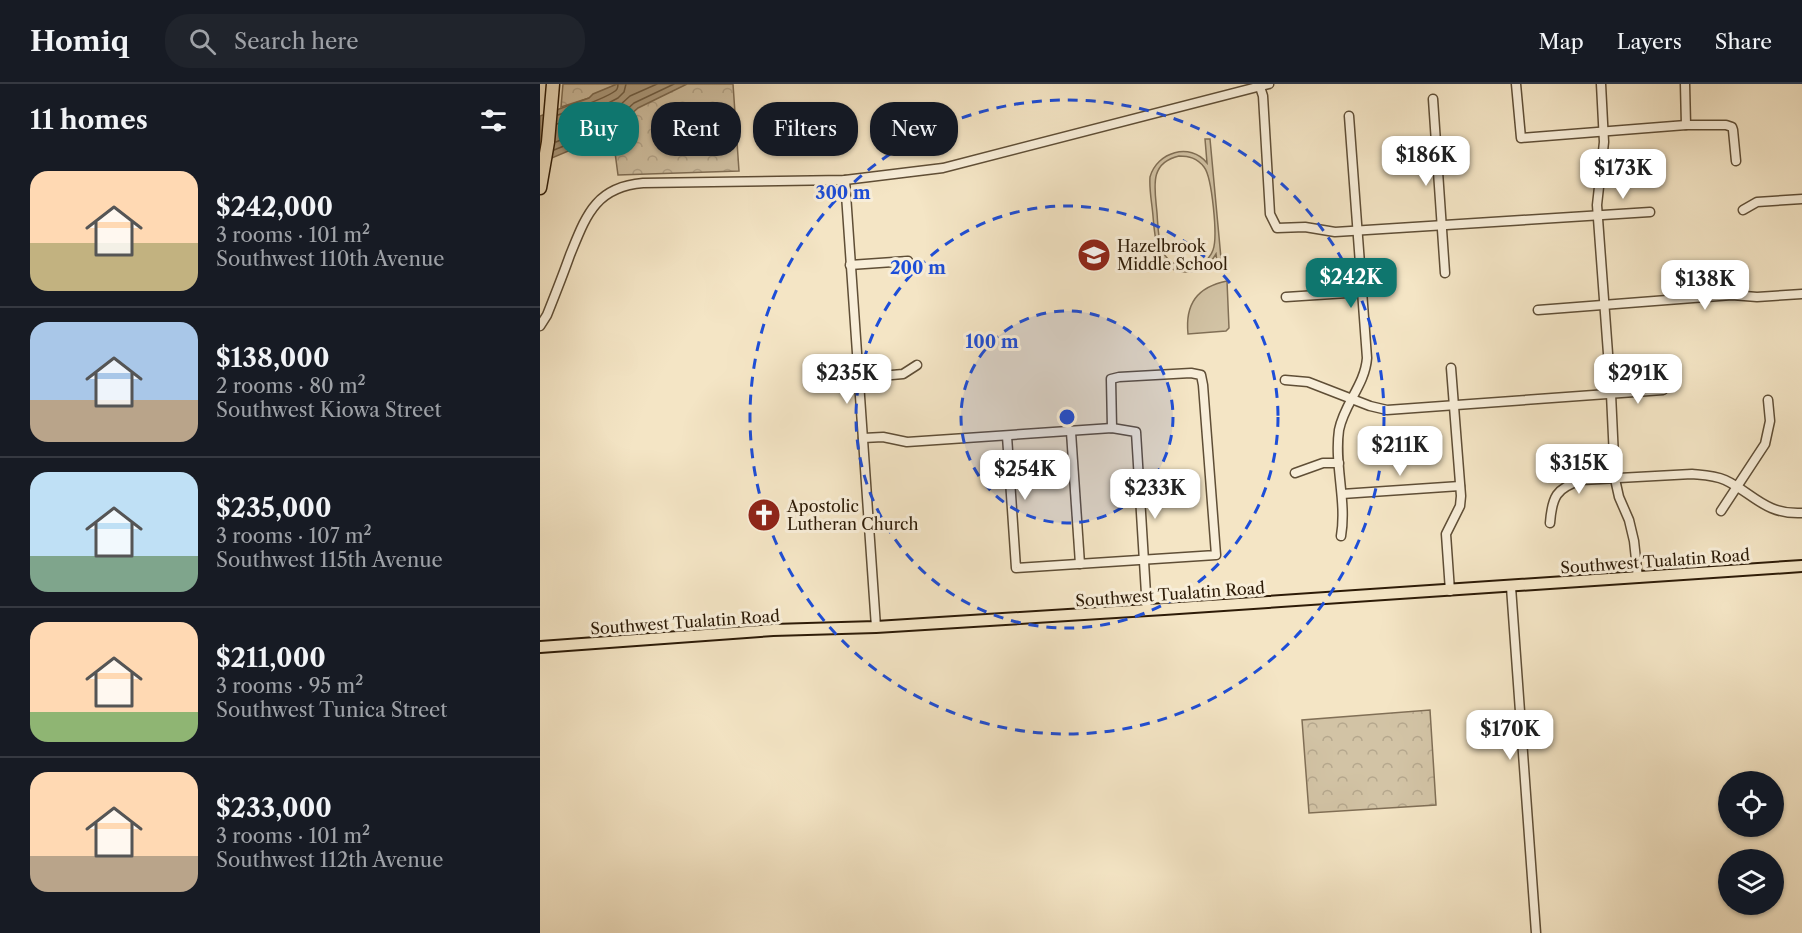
<!DOCTYPE html>
<html lang="en">
<head>
<meta charset="utf-8">
<style>
	:root { --surface:#171b24; --page:#20242c; --text:#f1f3f6; --muted:#9ea1a6; --line:#363941; --accent:#0f766e }
	body { margin:0; font-family:"Libre Caslon Text",serif; background:var(--page); color:var(--text); height:100vh; display:flex; flex-direction:column; font-size:22px; white-space:nowrap }
	* { box-sizing:border-box; margin:0 }
	p { font-size:20px; color:var(--muted) }
	.icon { flex:none; width:33px; height:33px; fill:none; stroke:currentColor; stroke-width:2; stroke-linecap:round; stroke-linejoin:round }
	.map { position:relative; flex:1; overflow:hidden }
	.sheet { display:flex; flex-direction:column; background:var(--surface); width:540px }
	.sheet>* { flex:none }
	.top-card { position:absolute; left:18px; top:18px; width:570px; height:54px; display:flex; gap:12px }
	.controls { position:absolute; left:1178px; top:687px; display:grid; gap:12px }
	.controls a { display:grid; place-items:center; width:66px; height:66px; border-radius:50%; background:var(--surface); box-shadow:0 2px 4px #0004; font-size:30px }
	.price { position:absolute; translate:-50% -51px; padding:0 14px; border-radius:12px; background:#fff; color:#222; font-size:20px; line-height:39px; filter:drop-shadow(0 2px 3px #0008) }
	.price::after { content:''; position:absolute; left:50%; top:36px; width:18px; height:14px; margin-left:-9px; background:inherit; clip-path:polygon(0 0,100% 0,50% 100%) }
	.price.selected { background:var(--accent); color:#fff }
	ul { padding:0; list-style:none }
	li { display:flex; align-items:center; gap:18px; height:150px; padding:0 30px }
	li+li { border-top:2px solid var(--line) }
	li span { display:grid; place-items:center; flex:none; width:168px; height:120px; border-radius:18px; color:#555 }
	li>.icon { margin-inline-start:auto }
	span .icon { width:72px; height:72px; fill:#fffc; stroke-width:1 }
	li b { font-size:26px }
	h2 { display:flex; justify-content:space-between; align-items:center; height:72px; padding:0 30px; font-size:26px }
	.pill { padding:0 21px; border-radius:24px; background:var(--surface); box-shadow:0 2px 4px #0004; font-size:21px; line-height:54px }
	.pill.selected { background:var(--accent); color:#fff }
	header { display:flex; align-items:center; gap:36px; box-sizing:border-box; height:84px; padding:0 30px; background:var(--surface); border-bottom:2px solid var(--line) }
	header strong { font-size:28px }
	nav { display:flex; gap:33px; margin-inline-start:auto; font-size:21px }
	.search { width:420px; height:54px; background:var(--page); display:flex; align-items:center; gap:15px; box-sizing:border-box; padding:0 21px; border-radius:24px; color:var(--muted); font-size:22px }
	main { display:flex; flex:1; min-height:0 }
	.map>svg:first-child { display:block }
	.forest { fill:url(#forest-crowns); stroke:#806f56; stroke-width:1.5 }
	.garden { fill:#d2c3a5; stroke:#806f56; stroke-width:1.5; fill-rule:evenodd }
	.water { fill:#b0a084; stroke:#7c6b52; stroke-width:1.5 }
	.lines { fill:none; stroke-linecap:round; stroke-linejoin:round }
	.shore { stroke:#6e5e46; stroke-width:1.5 }
	.minor-casing { stroke:#5f4e36; stroke-width:11 }
	.major-casing { stroke:#2d1b07; stroke-width:14 }
	.highway-casing { stroke:#2d1b07; stroke-width:15 }
	.minor { stroke:#f8eed9; stroke-width:8 }
	.major { stroke:#f4e5c5; stroke-width:10 }
	.highway { stroke:#f4e5c5; stroke-width:12 }
	.ring { fill:none; stroke:#1d4ed8; stroke-width:3; stroke-dasharray:10 8 }
	.labels { text-anchor:middle; dominant-baseline:central; stroke-width:6; stroke-linejoin:round; paint-order:stroke }
	.poi-label { font-size:16px; fill:#2d1b07; stroke:#f8eed9; text-anchor:start }
	.street-label { font-size:16px; fill:#2d1b07; stroke:#f8eed9 }
	.centre { fill:#1d4ed8; stroke:#f8eed9; stroke-width:3 }
	.ring-label { font-size:18px; text-anchor:middle; font-weight:bold; fill:#1d4ed8; stroke:#f8eed9; stroke-width:6; stroke-linejoin:round; paint-order:stroke }
</style>
</head>
<body>
<header>
<strong>Homiq</strong>
<div class="search"><svg class="icon" aria-label="search" viewBox="0 0 24 24"><circle cx="10" cy="10" r="6"/><path d="M15 15l6 6"/></svg>Search here</div>
<nav><a>Map</a><a>Layers</a><a>Share</a></nav>
</header>
<main>
<section class="sheet">
<h2>11 homes<svg class="icon" aria-label="filters" viewBox="0 0 24 24"><path d="M4 7h16M4 17h16"/><circle cx="9" cy="7" r="2"/><circle cx="15" cy="17" r="2"/></svg></h2>
<ul>
<li><span style="background:linear-gradient(#ffd9b3 60%,#c2b280 0)"><svg class="icon" aria-label="home" viewBox="0 0 24 24"><path d="M3 11l9-7 9 7M6 9v11h12V9"/></svg></span><div><b>$242,000</b><p>3 rooms · 101 m²</p><p>Southwest 110th Avenue</p></div></li>
<li><span style="background:linear-gradient(#a9c7e8 65%,#b9a48a 0)"><svg class="icon" aria-label="home" viewBox="0 0 24 24"><path d="M3 11l9-7 9 7M6 9v11h12V9"/></svg></span><div><b>$138,000</b><p>2 rooms · 80 m²</p><p>Southwest Kiowa Street</p></div></li>
<li><span style="background:linear-gradient(#bfe0f5 70%,#7fa58c 0)"><svg class="icon" aria-label="home" viewBox="0 0 24 24"><path d="M3 11l9-7 9 7M6 9v11h12V9"/></svg></span><div><b>$235,000</b><p>3 rooms · 107 m²</p><p>Southwest 115th Avenue</p></div></li>
<li><span style="background:linear-gradient(#ffd9b3 75%,#8fb573 0)"><svg class="icon" aria-label="home" viewBox="0 0 24 24"><path d="M3 11l9-7 9 7M6 9v11h12V9"/></svg></span><div><b>$211,000</b><p>3 rooms · 95 m²</p><p>Southwest Tunica Street</p></div></li>
<li><span style="background:linear-gradient(#ffd9b3 70%,#b9a48a 0)"><svg class="icon" aria-label="home" viewBox="0 0 24 24"><path d="M3 11l9-7 9 7M6 9v11h12V9"/></svg></span><div><b>$233,000</b><p>3 rooms · 101 m²</p><p>Southwest 112th Avenue</p></div></li>
</ul>
</section>
<div class="map">
<svg width="1262" height="849" viewBox="0 0 1262 849">
	<defs>
		<pattern id="forest-crowns" width="20" height="18" patternUnits="userSpaceOnUse" patternTransform="scale(1.5)"><rect width="20" height="18" fill="#d2c3a5"/><path d="M2 6a3 3 0 1 1 6 0M12 15a3 3 0 1 1 6 0" fill="none" stroke="#b5a78d"/></pattern>
	</defs>
	<rect width="100%" height="100%" fill="#f4e5c5"/>
	<filter id="stains"><feTurbulence type="fractalNoise" baseFrequency=".00333" numOctaves="4"/><feColorMatrix values="0 0 0 0 .2 0 0 0 0 .09 0 0 0 0 .02 0 0 0 .5 -.17"/></filter>
	<radialGradient id="worn" r=".72"><stop offset=".6" stop-color="#630" stop-opacity="0"/><stop offset="1" stop-color="#630" stop-opacity=".3"/></radialGradient>
	<g class="forest">
		<path d="M23,0H77L49,14L21,23Z"/>
		<path d="M144,0H193L199,87L78,91L70,31Z"/>
		<path d="M890,626L896,721L769,729L762,636Z"/>
	</g>
	<g class="garden">
		<path d="M665,55H670L682,185H678L676,170C670,180 661,187 649,188C616,190 615,155 613,132C612,119 609,106 610,93C617,68 650,58 667,79ZM639,72C649,72 657,74 664,83C672,93 678,153 673,166C664,190 633,188 622,167C618,155 618,142 617,129C615,105 608,79 639,72Z"/>
		<path d="M687,197L689,244L686,247L648,250C645,220 657,203 687,197Z"/>
	</g>
	<path class="water" d="M77,0H147L98,24L78,42L59,54L0,79V32L49,14L53,10Z"/>
	<g class="lines">
		<g class="shore">
			<path d="M18,31C28,27 74,12 77,5C78,3 78,2 78,0"/>
			<path d="M17,40L55,26L78,14L84,8L86,0"/>
			<path d="M16,58L53,42L69,31L90,12L117,0"/>
			<path d="M14,66L56,49L74,37L94,19L134,0"/>
		</g>
		<g class="minor-casing">
			<g id="minor">
				<path d="M976,0L981,54L1146,41H1186L1192,43L1193,46L1196,77"/>
				<path d="M1061,0L1064,58L1057,121L1071,310L1075,395L1079,413L1089,436L1094,457L1098,494"/>
				<path d="M1145,0L1146,41"/>
				<path d="M720,3L723,12L730,130L737,144L765,143L795,148L1110,128"/>
				<path d="M893,15L905,189"/>
				<path d="M305,96L336,543"/>
				<path d="M1203,126L1217,118L1262,115"/>
				<path d="M310,181L368,177"/>
				<path d="M746,213L823,208"/>
				<path d="M998,226L1192,211L1217,213L1262,210"/>
				<path d="M0,242L7,231C15,211 23,191 30,171C46,132 55,103 103,99L305,96L403,84L729,0"/>
				<path d="M318,294L363,290L377,281"/>
				<path d="M745,296L768,298L830,322L847,326L1123,306"/>
				<path d="M531,348L540,480"/>
				<path d="M467,352L476,484L676,471L663,301L661,291L651,289L579,293L571,295L572,344"/>
				<path d="M323,354L343,353L367,358L572,344L596,348L607,526"/>
				<path d="M755,389L783,379H799"/>
				<path d="M802,410L920,402"/>
				<path d="M1181,427L1225,360L1230,337L1228,316"/>
				<path d="M1010,439C1012,413 1016,404 1042,396L1152,390C1163,391 1174,391 1185,396C1213,409 1225,431 1262,429"/>
				<path d="M801,452C807,417 794,381 799,346C804,320 825,301 827,274L809,32"/>
				<path d="M971,503L996,849"/>
				<path d="M910,507L906,450L920,422L921,412L911,284"/>
			</g>
		</g>
		<g class="major-casing">
			<path id="major" d="M0,563L233,546L336,543L624,525L1262,482"/>
		</g>
		<g class="highway-casing">
			<path id="highway" d="M0,104L8,58L13,0"/>
		</g>
		<use href="#minor" class="minor"/>
		<use href="#major" class="major"/>
		<use href="#highway" class="highway"/>
	</g>
	<circle cx="527" cy="333" r="106" fill="#1d4ed8" fill-opacity=".12"/>
	<g class="ring">
		<circle cx="527" cy="333" r="106"/>
		<circle cx="527" cy="333" r="211"/>
		<circle cx="527" cy="333" r="317"/>
	</g>
	<defs>
		<g id="school-disc" transform="scale(1.725)"><circle r="9.5" fill="#8f2418" stroke="#f8eed9"/><path d="M0-5L7-2L0 1L-7-2ZM-4 1L0 2.5L4 1V4Q0 6-4 4Z" fill="#fff"/></g>
		<g id="church-disc" transform="scale(1.725)"><circle r="9.5" fill="#8f2418" stroke="#f8eed9"/><path d="M-1.2-6h2.4v3.5h3.3v2.4h-3.3V6h-2.4V-.1h-3.3v-2.4h3.3Z" fill="#fff"/></g>
	</defs>
	<g fill-rule="evenodd">
		<use href="#school-disc" x="554" y="171"/>
		<use href="#church-disc" x="224" y="431"/>
	</g>
	<g class="labels">
		<g class="poi-label">
			<text x="577" y="162">Hazelbrook<tspan x="577" dy="18">Middle School</tspan></text>
			<text x="247" y="422">Apostolic<tspan x="247" dy="18">Lutheran Church</tspan></text>
		</g>
		<g class="street-label">
			<text transform="translate(1115 477) rotate(-4)">Southwest Tualatin Road</text>
			<text transform="translate(630 510) rotate(-4)">Southwest Tualatin Road</text>
			<text transform="translate(145 538) rotate(-4)">Southwest Tualatin Road</text>
		</g>
	</g>
	<circle cx="527" cy="333" r="9" class="centre"/>
	<g class="ring-label">
		<text x="303" y="115">300 m</text>
		<text x="378" y="190">200 m</text>
		<text x="452" y="264">100 m</text>
	</g>
	<rect width="100%" height="100%" filter="url(#stains)"/>
	<rect width="100%" height="100%" fill="url(#worn)"/>
</svg>
<div class="controls">
<a><svg class="icon" aria-label="locate" viewBox="0 0 24 24"><circle cx="12" cy="12" r="6"/><path d="M12 2v4M12 18v4M2 12h4M18 12h4"/></svg></a>
<a><svg class="icon" aria-label="layers" viewBox="0 0 24 24"><path d="M12 4l9 5-9 5-9-5zM3 14l9 5 9-5"/></svg></a>
</div>
<b class="price" style="left:886px;top:103px">$186K</b>
<b class="price" style="left:1083px;top:116px">$173K</b>
<b class="price selected" style="left:811px;top:225px">$242K</b>
<b class="price" style="left:1165px;top:227px">$138K</b>
<b class="price" style="left:307px;top:321px">$235K</b>
<b class="price" style="left:1098px;top:321px">$291K</b>
<b class="price" style="left:860px;top:393px">$211K</b>
<b class="price" style="left:1039px;top:411px">$315K</b>
<b class="price" style="left:485px;top:417px">$254K</b>
<b class="price" style="left:615px;top:436px">$233K</b>
<b class="price" style="left:970px;top:677px">$170K</b>
<div class="top-card">
<a class="pill selected">Buy</a>
<a class="pill">Rent</a>
<a class="pill">Filters</a>
<a class="pill">New</a>
</div>
</div>
</main>
</body>
</html>
